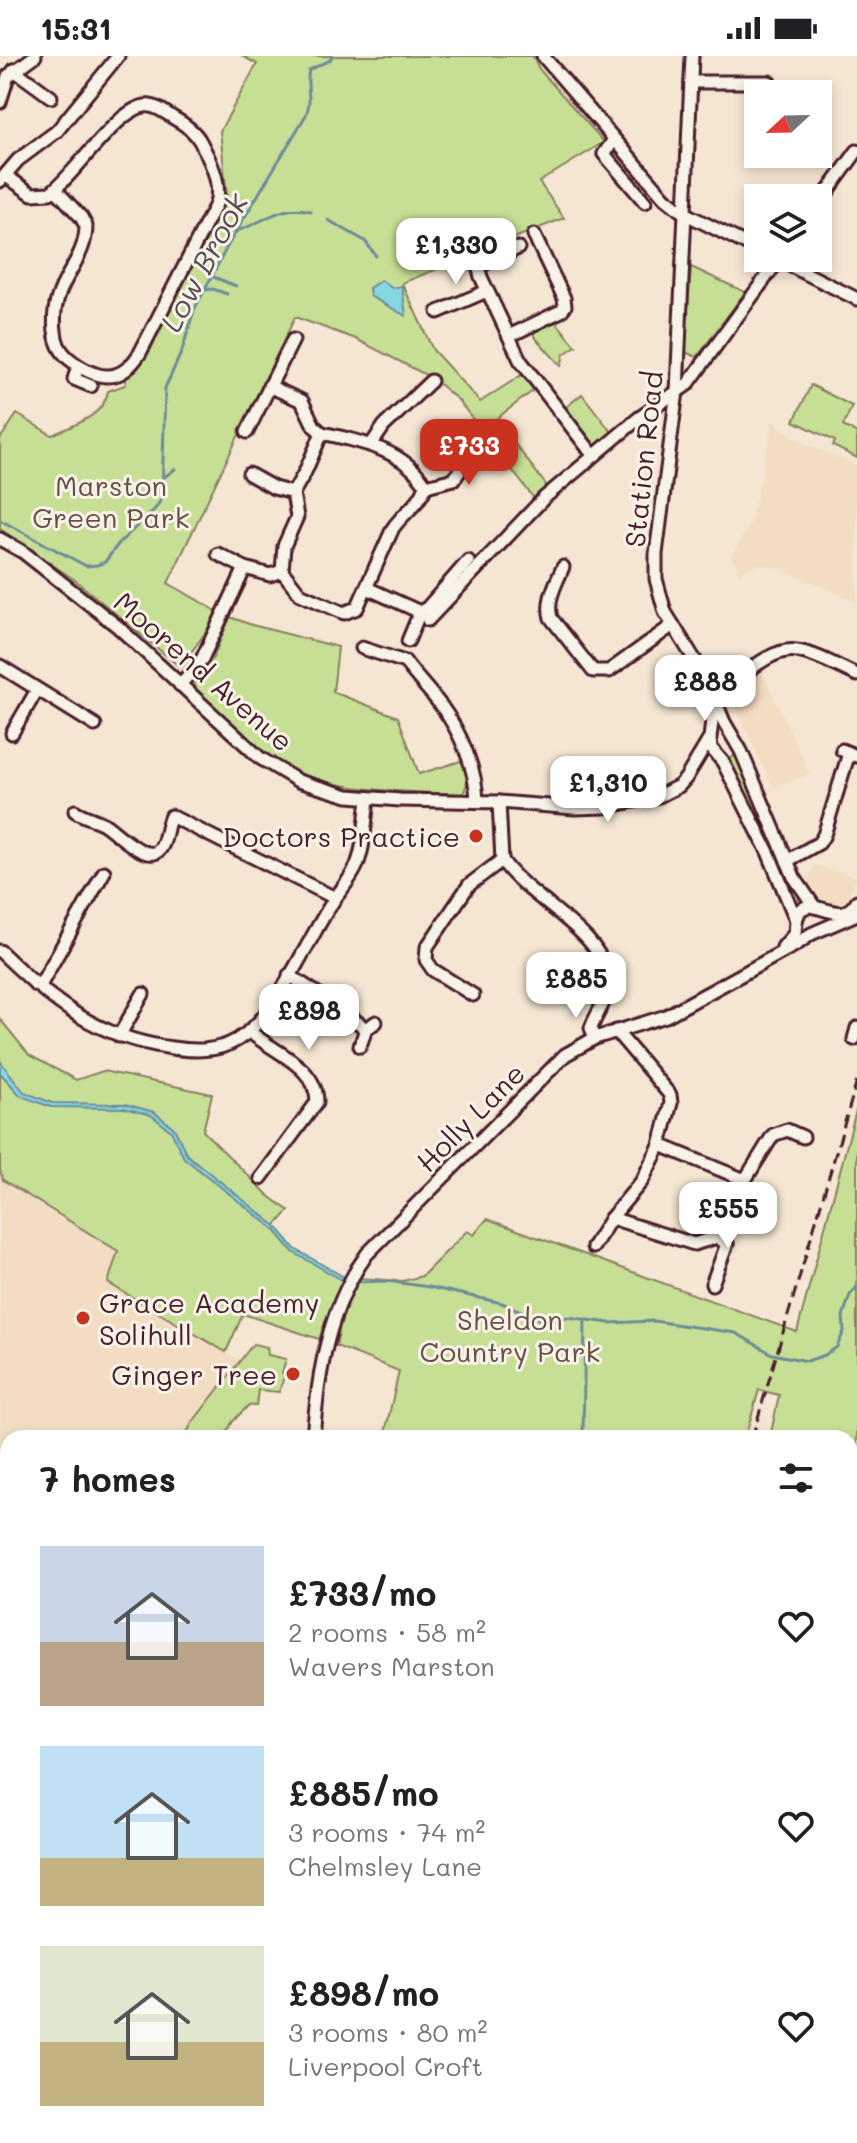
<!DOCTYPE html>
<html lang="en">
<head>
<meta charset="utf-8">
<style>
	:root { --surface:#fff; --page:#f2f2f2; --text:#202124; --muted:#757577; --accent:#c8321e }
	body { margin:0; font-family:Mali,sans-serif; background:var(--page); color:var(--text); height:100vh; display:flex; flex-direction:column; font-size:30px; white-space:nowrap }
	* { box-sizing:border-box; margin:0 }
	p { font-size:26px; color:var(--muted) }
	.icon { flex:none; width:44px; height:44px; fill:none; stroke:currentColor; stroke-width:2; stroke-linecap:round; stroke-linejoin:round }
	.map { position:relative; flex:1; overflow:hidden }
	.side { position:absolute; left:0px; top:1374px; width:858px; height:714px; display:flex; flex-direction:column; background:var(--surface); border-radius:24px 24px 0 0; box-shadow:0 4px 12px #0003 }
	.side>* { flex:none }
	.needle { width:52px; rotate:248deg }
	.buttons { position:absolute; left:744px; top:24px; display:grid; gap:16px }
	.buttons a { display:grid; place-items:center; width:88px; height:88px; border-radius:0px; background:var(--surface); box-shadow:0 4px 12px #0003; font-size:40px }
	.price { position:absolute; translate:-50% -68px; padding:0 18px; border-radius:16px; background:#fff; color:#222; font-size:26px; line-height:52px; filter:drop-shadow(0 2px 4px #0008) }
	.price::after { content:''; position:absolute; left:50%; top:48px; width:24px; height:18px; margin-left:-12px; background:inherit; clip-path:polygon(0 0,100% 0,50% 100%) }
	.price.selected { background:var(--accent); color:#fff }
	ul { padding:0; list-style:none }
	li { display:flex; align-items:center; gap:24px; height:200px; padding:0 40px }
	li span { display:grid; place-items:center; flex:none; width:224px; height:160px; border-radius:0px; color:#555 }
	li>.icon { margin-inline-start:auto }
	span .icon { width:96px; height:96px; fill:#fffc; stroke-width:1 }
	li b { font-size:34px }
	h2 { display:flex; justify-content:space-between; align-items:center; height:96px; padding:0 40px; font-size:34px }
	.status { display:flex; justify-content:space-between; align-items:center; height:56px; padding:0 40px; background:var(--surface); direction:ltr }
	.status svg { height:22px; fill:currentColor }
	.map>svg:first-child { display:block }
	.built { fill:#f2ddc2 }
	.green { fill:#c7df95; stroke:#887f60; stroke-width:2 }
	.water { fill:#85d5e2; stroke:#6d8c99; stroke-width:2 }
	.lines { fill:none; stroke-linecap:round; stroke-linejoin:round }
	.stream { stroke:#6d8c99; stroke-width:3 }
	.minor-casing { stroke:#4a1f2b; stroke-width:17 }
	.minor { stroke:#f7f3e8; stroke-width:11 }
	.rail { stroke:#4a1f2b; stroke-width:3; stroke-dasharray:12 6; stroke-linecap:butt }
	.poi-dot { fill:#c8321e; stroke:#f7f3e8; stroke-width:3 }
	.labels { text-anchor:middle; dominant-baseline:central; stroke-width:6; stroke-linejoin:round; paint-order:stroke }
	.street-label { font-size:28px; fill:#4a1f2b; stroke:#f7f3e8 }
	.park-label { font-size:28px; fill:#694f46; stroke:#f7f3e8 }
	.poi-label { font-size:28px; fill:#4a1f2b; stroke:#f7f3e8; text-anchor:end }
	.water-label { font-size:30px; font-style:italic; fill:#594c59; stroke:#f7f3e8 }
</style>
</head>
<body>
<div class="status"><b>15:31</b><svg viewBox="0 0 49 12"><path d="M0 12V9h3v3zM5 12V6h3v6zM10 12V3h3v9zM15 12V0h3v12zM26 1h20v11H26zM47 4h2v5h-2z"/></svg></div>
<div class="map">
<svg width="857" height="2087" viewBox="0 0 857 2087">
	<rect width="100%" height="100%" fill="#f4e6d2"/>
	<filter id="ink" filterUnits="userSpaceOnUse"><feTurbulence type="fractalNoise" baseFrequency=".0125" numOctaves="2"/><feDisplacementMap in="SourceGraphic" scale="16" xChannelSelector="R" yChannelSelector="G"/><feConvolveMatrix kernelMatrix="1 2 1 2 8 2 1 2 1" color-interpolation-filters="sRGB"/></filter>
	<g filter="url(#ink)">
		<g class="built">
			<path d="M773,366L803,387L857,410V546L780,512L758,508L738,517V510L731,502L751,466Z"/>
			<path d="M761,614L810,718L773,732L729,637Z"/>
			<path d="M814,809L857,821L845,850L829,847L811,836L806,827Z"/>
			<path d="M0,1114L3,1124L119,1195L108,1227L239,1304L184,1382H8V1441L0,1435Z"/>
			<path d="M850,1470L857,1477V1798L850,1793Z"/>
			<path d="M857,2033V2087H745L759,2080H850V2037Z"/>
		</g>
		<g class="green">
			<path d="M242,0H533L539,13L604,86L539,126L564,162L402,227L433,294L480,346L523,318L535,333L496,363L549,433L536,445L458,344L432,322L356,283L295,261L168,527L220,557L180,611L75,524L0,473V383L17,358L52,379C73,369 104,361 108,335L125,329L127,321L150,295L227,139L220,75L257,8Z"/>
			<path d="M691,211L745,236L697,301L685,296Z"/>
			<path d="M552,266H556L576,290L564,298L561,310L534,280V275Z"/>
			<path d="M811,329L852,350L843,370L857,377V402L833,390L835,385L794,365Z"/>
			<path d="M582,338L613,378L599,390H594L564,353Z"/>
			<path d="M230,561L252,569L338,591L333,636L398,661L419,718L464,704L469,722L463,738C399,735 324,738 269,701C244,684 219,654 196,633L194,625L213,602Z"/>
			<path d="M735,699L794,833L801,842L793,846L754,756L726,707Z"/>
			<path d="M0,963L29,999L76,1024L103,1015L212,1038L203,1075L268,1139L289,1155L276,1169V1173L293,1194L343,1223L319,1283L243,1258L226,1296L108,1227L118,1195L3,1124L0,1114Z"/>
			<path d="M857,1051V1477L850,1470V1382H770L779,1339L759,1334L745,1382H384L399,1315L336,1290L342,1260L358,1222L403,1225L422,1220L467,1175L474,1179L487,1163L797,1276Z"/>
			<path d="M253,1288L267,1291L268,1299L286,1303L282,1317L285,1318L279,1336L258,1334L256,1350L249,1349C239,1359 228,1367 226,1382H184L192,1367Z"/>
			<path d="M8,1556V1657L0,1654V1563Z"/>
			<path d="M850,1827L857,1831V1934L850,1930Z"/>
			<path d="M160,2080H419L423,2087H168Z"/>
			<path d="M562,2080H697L691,2087H560Z"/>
		</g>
		<g class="water">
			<path d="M381,224L392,232L402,230L406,260L370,240L369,232Z"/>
			<path d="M0,1005L24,1036L52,1047L125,1048L154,1056L174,1072L187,1099L276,1170L295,1193L344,1221L342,1224L293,1196L274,1173L184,1102L171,1075L151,1059L124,1052L51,1051L21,1040L0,1017Z"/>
		</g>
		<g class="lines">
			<g class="stream">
				<path d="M328,164L365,185L376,200"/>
				<path d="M236,175C263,168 279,147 311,155"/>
				<path d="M211,220L236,230"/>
				<path d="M204,234L213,233L227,238"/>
				<path d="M163,422L175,413"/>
				<path d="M0,464L86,510L97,509L105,506L119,487L155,453L162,442L165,332L182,295L194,254L228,189L306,59C313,42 305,31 309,14L330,4L332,0"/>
				<path d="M355,1226L386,1225L429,1231L502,1247L544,1265L568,1261L609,1267L654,1265L736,1277L772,1298L807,1305L825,1299L837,1291L844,1275L843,1260L850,1239L857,1231"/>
				<path d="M583,1382L585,1263"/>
			</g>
			<g class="minor-casing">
				<g id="minor">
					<path d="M543,0L665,142L684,157L758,194"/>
					<path d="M692,0L677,335L656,498V523L665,556L706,622L724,666L741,695L794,821L814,850"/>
					<path d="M14,14L51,41"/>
					<path d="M691,26H769"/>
					<path d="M0,46L8,20L35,0"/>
					<path d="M613,85L604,98L645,146"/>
					<path d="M6,120L32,138L50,137C74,121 121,46 150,50C158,51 166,57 172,61C183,67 194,74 200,85C210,104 222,127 216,148L140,297C132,309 122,321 106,320C91,319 79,311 68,302C59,294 56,286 55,275C49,226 86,209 86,170L81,161L55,133"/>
					<path d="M0,125L18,104L57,75L118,0"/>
					<path d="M818,149L857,95"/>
					<path d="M518,192L482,209L479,213L481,221L520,304L594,400"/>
					<path d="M775,202L857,243"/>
					<path d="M438,256L487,235"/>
					<path d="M509,280L561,255L565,250L564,242L534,179"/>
					<path d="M78,310L74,323L91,330"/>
					<path d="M269,330L302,345L314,370L322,377"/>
					<path d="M247,376L293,284"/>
					<path d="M474,379L491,400"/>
					<path d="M371,389L384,370L431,325"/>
					<path d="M249,418L274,432L293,437"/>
					<path d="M426,430L454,423L480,386"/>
					<path d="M0,483L23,496L117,570L260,702L298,725L348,740L400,744L499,746L575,752L604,751L659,740L679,730L686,722L710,682L714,648"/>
					<path d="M218,498L245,512"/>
					<path d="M563,511C556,528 546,544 551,562L593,615H609L673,569"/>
					<path d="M367,532L420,556"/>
					<path d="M428,564L544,442L639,362L688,328L780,202"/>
					<path d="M408,585L420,556L427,552L468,505"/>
					<path d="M362,592L405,606"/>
					<path d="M405,606C417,622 430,635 442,651C461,677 476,713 477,745"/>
					<path d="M0,610L95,669"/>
					<path d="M180,629L202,603L245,512L270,519L282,515L284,490L297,461L293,437L305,416L322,377C360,385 405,394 426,430C419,449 404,456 393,472L357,552L344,557L300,538L282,515"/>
					<path d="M714,640C737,626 770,590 797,595C817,598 838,611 857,619"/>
					<path d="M12,677L37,634"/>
					<path d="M710,683L711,692L723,706L768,796L796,864L795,877L783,891"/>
					<path d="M842,694L856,700"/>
					<path d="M499,746L502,804C528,845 612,878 607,931C606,947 596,958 591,972L595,982"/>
					<path d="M75,755C84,761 95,763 104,768C115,775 145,806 158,795C166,789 166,769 171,760L335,842"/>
					<path d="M787,805L819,787L824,779L849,697"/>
					<path d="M796,864L800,854L808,850C826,851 845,867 857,845"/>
					<path d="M0,895C54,947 95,981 172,992C194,995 217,996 237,984C270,964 287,924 306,892C315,876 323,860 334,844C342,832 351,823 357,809C365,788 365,765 368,743"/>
					<path d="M289,919L338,951L366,973"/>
					<path d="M35,929L42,926L104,816"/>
					<path d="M473,939L433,914L426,904L427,891L469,829L502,804"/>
					<path d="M249,975C273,996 317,1010 317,1046L261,1122"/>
					<path d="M119,980L143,938"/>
					<path d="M854,983L857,972"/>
					<path d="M360,990L366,973L376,966"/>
					<path d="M660,1089L745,1124"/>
					<path d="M611,1162L694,1188L717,1181L745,1124L773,1079L787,1074L803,1081"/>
					<path d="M593,1191L611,1162L642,1125L660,1089L671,1047L670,1039L616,975"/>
					<path d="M712,1228L727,1188L717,1181"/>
					<path d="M313,1382C318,1317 328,1252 367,1198L565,999L595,982L666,960L797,888L811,878L857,858"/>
					<path d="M0,1480L4,1483L0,1488"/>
					<path d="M0,1737L8,1742"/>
					<path d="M850,1809L857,1815"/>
					<path d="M0,1915L8,1916"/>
					<path d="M850,2029L857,2025"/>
					<path d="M0,2074L15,2087"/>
					<path d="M430,2080L434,2087"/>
					<path d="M48,2087L55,2080"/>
					<path d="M732,2087L746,2080"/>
				</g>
			</g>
			<use href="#minor" class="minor"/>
			<g class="rail">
				<path d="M752,1382L857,1025"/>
				<path d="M549,2087L551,2080"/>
			</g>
		</g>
	</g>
	<g class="poi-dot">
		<circle cx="476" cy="780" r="8"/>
		<circle cx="83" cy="1262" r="8"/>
		<circle cx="293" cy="1318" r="8"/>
	</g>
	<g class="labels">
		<g class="street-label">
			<text transform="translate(643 403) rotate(-84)">Station Road</text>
			<text transform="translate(204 615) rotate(41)">Moorend Avenue</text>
			<text transform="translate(470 1061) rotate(-45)">Holly Lane</text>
		</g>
		<g class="park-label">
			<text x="111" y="429">Marston<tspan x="111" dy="32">Green Park</tspan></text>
			<text x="510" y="1263">Sheldon<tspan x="510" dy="32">Country Park</tspan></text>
		</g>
		<g class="poi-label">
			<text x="460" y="780">Doctors Practice</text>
			<text x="99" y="1246" text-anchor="start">Grace Academy<tspan x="99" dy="32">Solihull</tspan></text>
			<text x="277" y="1318">Ginger Tree</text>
		</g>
		<g class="water-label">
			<text transform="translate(203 206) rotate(-62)">Low Brook</text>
		</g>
	</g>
</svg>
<div class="buttons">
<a><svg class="needle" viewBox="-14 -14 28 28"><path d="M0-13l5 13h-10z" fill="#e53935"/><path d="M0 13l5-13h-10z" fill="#757577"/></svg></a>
<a><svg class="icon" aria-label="layers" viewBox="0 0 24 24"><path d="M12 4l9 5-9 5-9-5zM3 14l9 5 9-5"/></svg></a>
</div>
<b class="price" style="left:456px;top:230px">£1,330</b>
<b class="price selected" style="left:469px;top:431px">£733</b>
<b class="price" style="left:705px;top:667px">£888</b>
<b class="price" style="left:608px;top:768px">£1,310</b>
<b class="price" style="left:576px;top:964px">£885</b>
<b class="price" style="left:309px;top:996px">£898</b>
<b class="price" style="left:728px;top:1194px">£555</b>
<section class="side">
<h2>7 homes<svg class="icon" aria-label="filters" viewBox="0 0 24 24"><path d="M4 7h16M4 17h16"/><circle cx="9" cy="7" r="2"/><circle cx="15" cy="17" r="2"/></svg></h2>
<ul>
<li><span style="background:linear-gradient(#c9d6e8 60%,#b9a48a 0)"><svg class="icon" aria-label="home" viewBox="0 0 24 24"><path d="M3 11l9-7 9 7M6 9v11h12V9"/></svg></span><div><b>£733/mo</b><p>2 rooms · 58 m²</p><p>Wavers Marston</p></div><svg class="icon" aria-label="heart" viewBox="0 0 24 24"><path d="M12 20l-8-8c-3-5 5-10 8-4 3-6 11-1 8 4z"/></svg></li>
<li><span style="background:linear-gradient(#bfe0f5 70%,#c2b280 0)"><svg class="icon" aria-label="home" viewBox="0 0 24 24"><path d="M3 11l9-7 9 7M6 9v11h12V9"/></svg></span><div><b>£885/mo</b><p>3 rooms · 74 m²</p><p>Chelmsley Lane</p></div><svg class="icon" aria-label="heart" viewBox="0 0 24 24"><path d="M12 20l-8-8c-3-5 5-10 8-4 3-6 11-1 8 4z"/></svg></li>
<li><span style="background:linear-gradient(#dfe7d0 60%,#c2b280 0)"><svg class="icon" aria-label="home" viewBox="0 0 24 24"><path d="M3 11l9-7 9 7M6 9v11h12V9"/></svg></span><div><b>£898/mo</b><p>3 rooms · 80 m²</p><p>Liverpool Croft</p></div><svg class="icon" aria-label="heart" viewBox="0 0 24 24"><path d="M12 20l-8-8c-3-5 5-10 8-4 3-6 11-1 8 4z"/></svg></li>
</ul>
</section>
</div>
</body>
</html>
